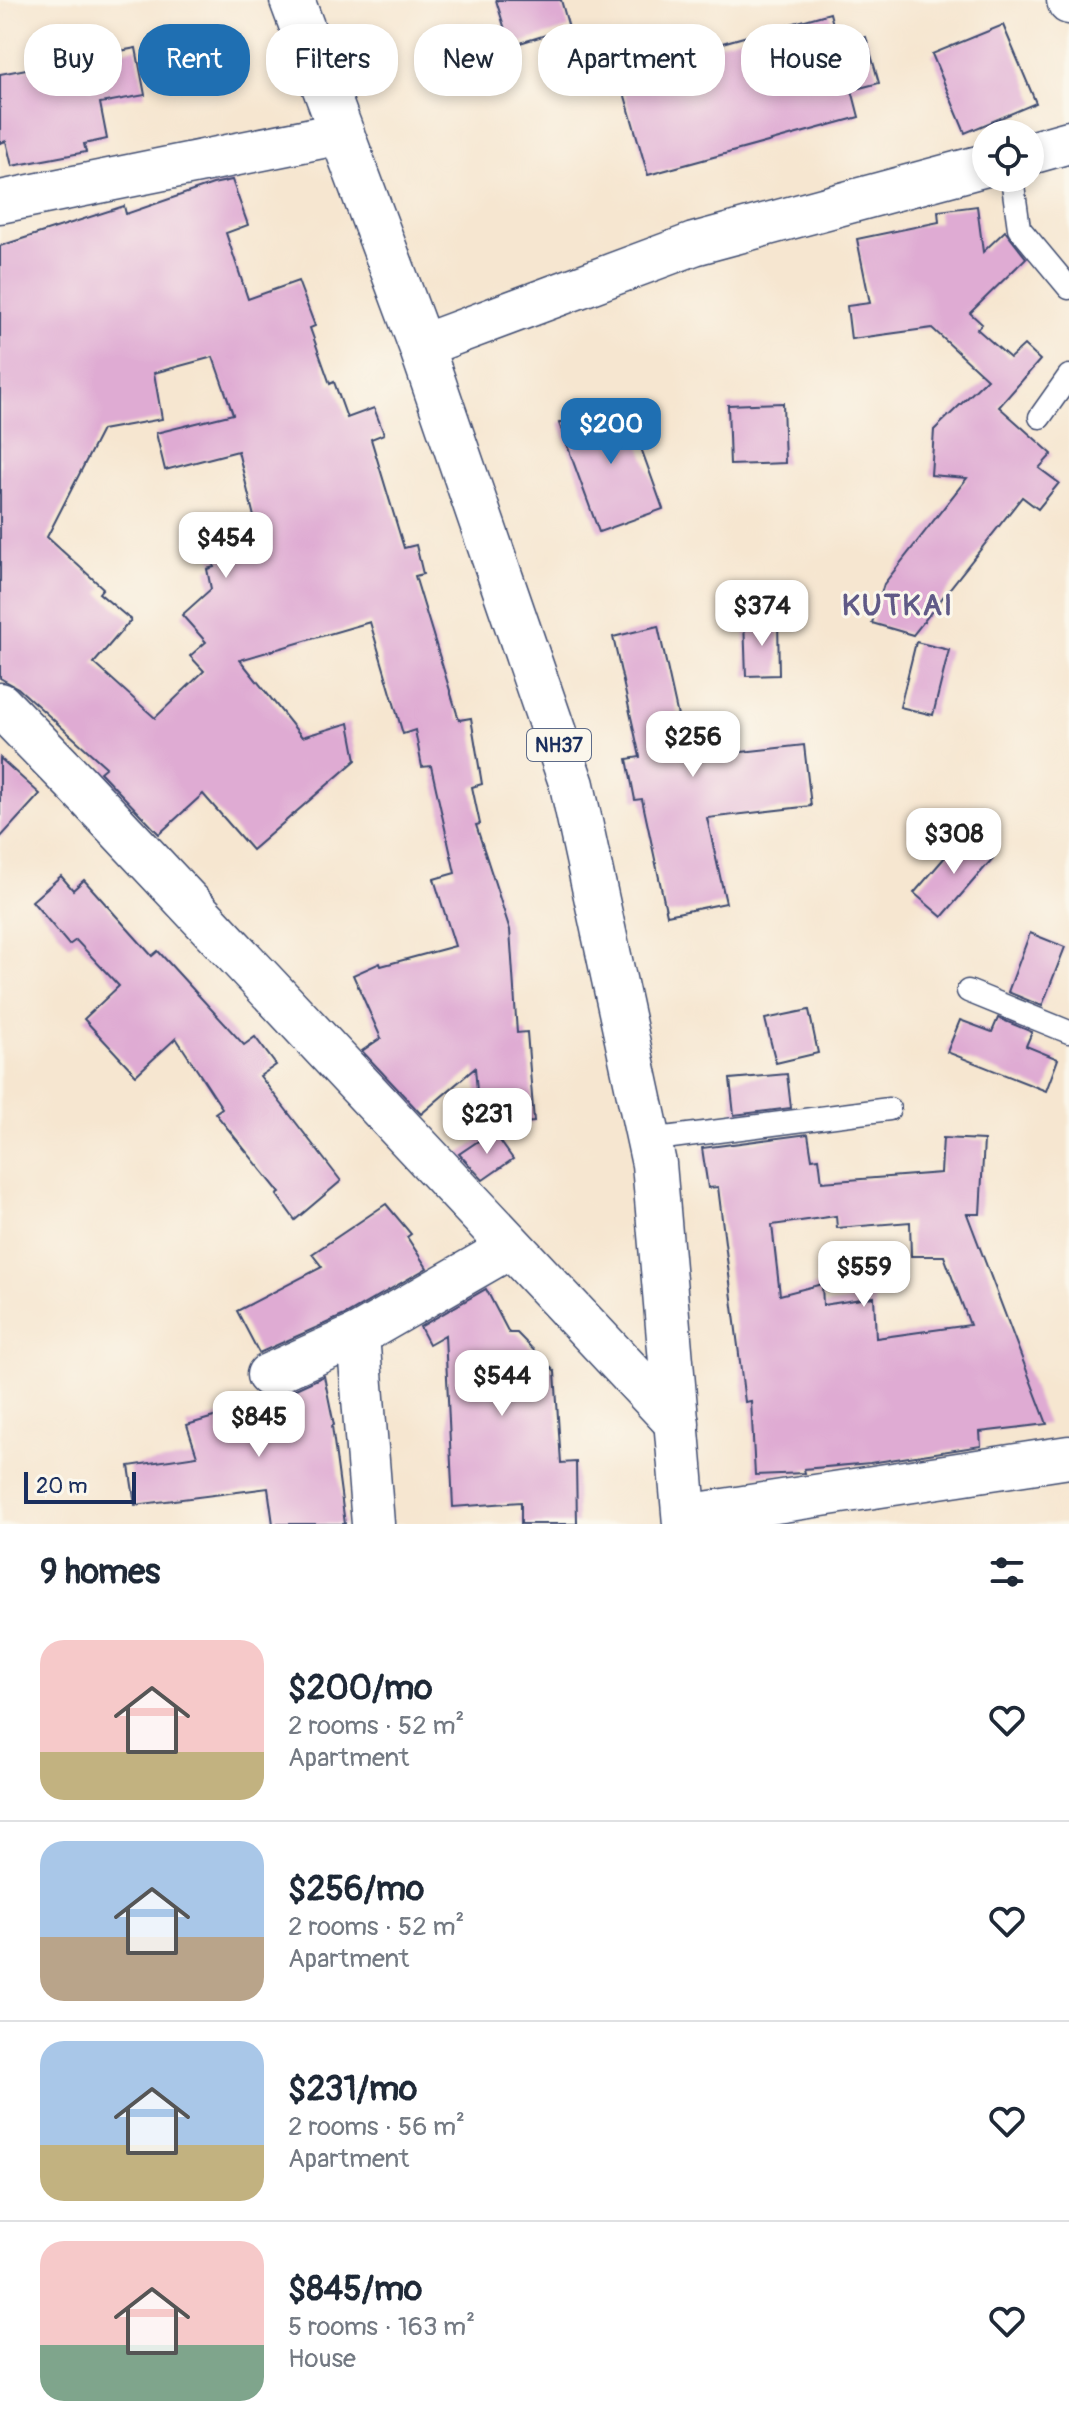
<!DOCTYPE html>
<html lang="en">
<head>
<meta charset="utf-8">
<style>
	:root { --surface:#fff; --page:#f2f2f3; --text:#1f2937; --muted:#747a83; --line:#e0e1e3; --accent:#1f6fb2 }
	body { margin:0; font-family:Pangolin,sans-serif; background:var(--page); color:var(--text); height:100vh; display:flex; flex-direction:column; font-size:30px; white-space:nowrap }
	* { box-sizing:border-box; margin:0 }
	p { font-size:26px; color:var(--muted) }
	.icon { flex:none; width:44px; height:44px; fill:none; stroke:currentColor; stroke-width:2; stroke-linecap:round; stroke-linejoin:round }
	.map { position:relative; height:1524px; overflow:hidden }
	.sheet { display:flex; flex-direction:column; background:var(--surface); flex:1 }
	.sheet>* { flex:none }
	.top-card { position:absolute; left:24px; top:24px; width:1022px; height:72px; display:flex; gap:16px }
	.buttons { position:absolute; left:972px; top:120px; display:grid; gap:16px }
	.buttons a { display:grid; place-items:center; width:72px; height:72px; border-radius:50%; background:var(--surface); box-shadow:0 4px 12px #0003; font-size:40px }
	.scale { position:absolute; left:24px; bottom:20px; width:112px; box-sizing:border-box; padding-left:8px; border:4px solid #1b2f5e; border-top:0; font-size:22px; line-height:28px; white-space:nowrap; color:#1b2f5e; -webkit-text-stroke:6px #fbf7ec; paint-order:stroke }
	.price { position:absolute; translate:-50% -68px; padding:0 18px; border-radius:16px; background:#fff; color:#222; font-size:26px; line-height:52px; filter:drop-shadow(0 2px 4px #0008) }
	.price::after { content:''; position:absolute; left:50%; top:48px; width:24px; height:18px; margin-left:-12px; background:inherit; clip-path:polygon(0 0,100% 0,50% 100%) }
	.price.on { background:var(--accent); color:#fff }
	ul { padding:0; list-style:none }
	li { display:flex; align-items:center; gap:24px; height:200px; padding:0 40px }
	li+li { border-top:2px solid var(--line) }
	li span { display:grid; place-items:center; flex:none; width:224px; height:160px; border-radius:24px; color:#555 }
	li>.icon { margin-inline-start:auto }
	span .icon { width:96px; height:96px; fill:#fffc; stroke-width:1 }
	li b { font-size:34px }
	h2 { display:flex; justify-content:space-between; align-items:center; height:96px; padding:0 40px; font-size:34px }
	.chip { padding:0 28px; border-radius:32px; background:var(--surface); box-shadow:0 4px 12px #0003; font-size:28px; line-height:72px }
	.chip.on { background:var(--accent); color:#fff }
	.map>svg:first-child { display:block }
	.building { fill:#dfabd3; fill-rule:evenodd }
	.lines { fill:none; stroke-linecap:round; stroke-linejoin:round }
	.lane-casing { stroke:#3c4a6f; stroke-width:25 }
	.street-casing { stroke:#3c4a6f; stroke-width:45 }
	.secondary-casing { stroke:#3c4a6f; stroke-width:47 }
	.highway-casing { stroke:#3c4a6f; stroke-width:47 }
	.lane { stroke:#fff; stroke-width:22 }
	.street { stroke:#fff; stroke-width:42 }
	.secondary { stroke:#fff; stroke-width:44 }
	.highway { stroke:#fff; stroke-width:44 }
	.labels { text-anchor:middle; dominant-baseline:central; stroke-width:6; stroke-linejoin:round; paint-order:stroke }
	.shield { fill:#fbf7ec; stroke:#5e6b89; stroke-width:2 }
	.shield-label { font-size:20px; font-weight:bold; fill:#1b2f5e }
	.district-label { font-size:30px; font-weight:bold; letter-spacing:2px; fill:#605a87; stroke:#fbf7ec }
</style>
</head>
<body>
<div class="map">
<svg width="1069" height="1524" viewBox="0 0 1069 1524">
	<rect width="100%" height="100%" fill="#fbf7ec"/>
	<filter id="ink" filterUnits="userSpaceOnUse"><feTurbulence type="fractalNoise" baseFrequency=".0125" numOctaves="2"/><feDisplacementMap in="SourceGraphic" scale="16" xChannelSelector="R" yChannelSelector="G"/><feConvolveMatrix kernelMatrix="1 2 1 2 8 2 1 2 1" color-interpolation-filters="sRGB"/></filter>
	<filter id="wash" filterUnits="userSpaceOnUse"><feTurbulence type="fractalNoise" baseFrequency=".006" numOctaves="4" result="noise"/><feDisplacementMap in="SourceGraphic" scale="32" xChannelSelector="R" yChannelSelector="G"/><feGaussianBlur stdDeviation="1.8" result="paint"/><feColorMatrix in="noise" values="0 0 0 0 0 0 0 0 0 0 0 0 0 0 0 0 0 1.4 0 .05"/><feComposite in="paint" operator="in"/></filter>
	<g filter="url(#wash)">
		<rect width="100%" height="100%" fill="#f6e6d0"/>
		<g id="blocks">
			<g class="building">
				<path d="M496,0H561L569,28L510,46Z"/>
				<path d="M830,13L838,44L866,37L879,83L852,90L859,117L648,175L618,72Z"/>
				<path d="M1003,25L1036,103L965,133L932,54Z"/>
				<path d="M136,48L145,95L100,103L107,139L84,144L86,152L12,166L6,141L0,143V74Z"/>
				<path d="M232,180L248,225L226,233L248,299L298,281L315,326L310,328L330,384L334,382L347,418L374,408L384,434L371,439L404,548L416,545L423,574L415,576L459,720L471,718L482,784L472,787L480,824L476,825L510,930L517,1033L527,1032L534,1122L480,1126L475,1068L421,1114L362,1051L381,1038L353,975L380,963L381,966L455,946L434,879L455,873L431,766L422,767L415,730L403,734L370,622L240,660L302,737L349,723L356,760L252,850L203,794L159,834L100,772L106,767L18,688L0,678V246L124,206L126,214L213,184ZM213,357L233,414L156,433L165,470L238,451L255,521L205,536L214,567L207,569L211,589L182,615L206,642L190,656L204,671L155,718L94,663L131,620L99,593L103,588L47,537L102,430L162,419L154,373Z"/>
				<path d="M977,206L983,252L1005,231L1026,258L970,313L982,324L977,329L1010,358L1024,345L1040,360L999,407L1052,454L1039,468L1059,483L1038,509L1022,497L913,635L872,623L884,584L967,478L931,475L934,430L987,379L932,328L851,339L847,306L870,303L857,239L939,222L938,211Z"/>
				<path d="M624,401L663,509L599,532L559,423Z"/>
				<path d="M783,403L785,463L730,465L728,405Z"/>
				<path d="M744,620H778L779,675L746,676Z"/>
				<path d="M658,626L685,748L705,746L706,756L804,745L811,806L707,818L726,903L667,915L642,799L635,800L627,759L640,757L613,637Z"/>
				<path d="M916,642L949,650L933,715L900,707Z"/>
				<path d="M0,758L40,794L0,838Z"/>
				<path d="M965,834L993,858L942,917L914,893Z"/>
				<path d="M61,876L73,890L84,880L152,956L158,951L244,1045L255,1037L276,1065L260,1076L341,1181L295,1220L277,1195L280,1193L215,1113L222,1108L176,1038L136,1075L84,1019L119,986L76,940L69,945L32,901Z"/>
				<path d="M1030,933L1065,947L1042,1006L1008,992Z"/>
				<path d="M809,1010L818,1053L776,1063L765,1019Z"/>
				<path d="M998,1018L1032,1032L1026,1046L1058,1059L1046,1091L947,1052L960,1020L992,1032Z"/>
				<path d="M787,1074L791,1108L734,1115L730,1079Z"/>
				<path d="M493,1131L513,1159L483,1180L459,1154Z"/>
				<path d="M808,1134L812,1159L819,1158L822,1182L941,1173L943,1138L984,1140L980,1214H967L1047,1424L980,1432L981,1446L870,1463L804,1469L805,1473L755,1475L751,1401L745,1402L718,1187L708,1188L702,1148ZM836,1216L837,1228L910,1222L911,1256H944L970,1325L876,1338L874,1297L823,1305L822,1284L780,1295L772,1225Z"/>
				<path d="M386,1204L411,1234L407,1237L427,1268L347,1314L259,1353L237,1311L322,1267L312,1254Z"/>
				<path d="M486,1289L509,1333H517L555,1372L561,1463L576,1462L577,1524H521V1502L453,1507L445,1335L429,1344L420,1327Z"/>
				<path d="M324,1376L334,1425L332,1426L345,1524H273L268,1488L135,1505L129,1466L197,1456L187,1425L267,1401V1399L278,1397Z"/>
			</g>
		</g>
	</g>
	<g filter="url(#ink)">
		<use href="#blocks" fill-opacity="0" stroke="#3c4a6f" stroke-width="2"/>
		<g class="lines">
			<g class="lane-casing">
				<g id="lane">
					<path d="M1012,178L1019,228L1069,288"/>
					<path d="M1040,417L1069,376"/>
					<path d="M968,991L1069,1032"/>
					<path d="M649,1140L889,1109"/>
				</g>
			</g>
			<g class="street-casing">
				<g id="street">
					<path d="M1068,0L1069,3"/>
					<path d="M1030,153L1069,142"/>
					<path d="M0,202L342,133"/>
					<path d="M421,346L694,244L986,165"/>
					<path d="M358,1335L373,1524"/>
					<path d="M268,1375L358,1335L511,1247"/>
					<path d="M685,1516L1069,1457"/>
				</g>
			</g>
			<g class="secondary-casing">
				<path id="secondary" d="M0,705L76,783L677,1423"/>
			</g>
			<g class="highway-casing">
				<path id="highway" d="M292,0L421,346L572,785L654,1164L685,1524"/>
			</g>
			<use href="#lane" class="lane"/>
			<use href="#street" class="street"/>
			<use href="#secondary" class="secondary"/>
			<use href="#highway" class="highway"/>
		</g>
	</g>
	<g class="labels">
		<rect class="shield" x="527" y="729" width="64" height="32" rx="6"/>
		<g class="shield-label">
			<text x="559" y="745">NH37</text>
		</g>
		<g class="district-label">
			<text x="898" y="605">KUTKAI</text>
		</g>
	</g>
</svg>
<div class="buttons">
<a><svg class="icon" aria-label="locate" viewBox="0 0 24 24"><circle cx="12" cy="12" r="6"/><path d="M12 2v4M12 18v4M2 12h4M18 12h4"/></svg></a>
</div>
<div class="scale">20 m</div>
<b class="price on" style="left:611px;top:466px">$200</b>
<b class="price" style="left:226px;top:580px">$454</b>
<b class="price" style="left:762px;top:648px">$374</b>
<b class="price" style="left:693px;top:779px">$256</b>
<b class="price" style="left:954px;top:876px">$308</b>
<b class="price" style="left:487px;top:1156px">$231</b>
<b class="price" style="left:864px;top:1309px">$559</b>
<b class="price" style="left:502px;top:1418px">$544</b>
<b class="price" style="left:259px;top:1459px">$845</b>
<div class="top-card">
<a class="chip">Buy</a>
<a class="chip on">Rent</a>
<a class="chip">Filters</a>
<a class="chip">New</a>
<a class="chip">Apartment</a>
<a class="chip">House</a>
</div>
</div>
<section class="sheet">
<h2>9 homes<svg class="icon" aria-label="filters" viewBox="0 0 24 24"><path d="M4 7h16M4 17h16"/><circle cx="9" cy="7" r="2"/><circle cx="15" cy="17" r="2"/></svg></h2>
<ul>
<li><span style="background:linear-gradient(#f6c9c9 70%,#c2b280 0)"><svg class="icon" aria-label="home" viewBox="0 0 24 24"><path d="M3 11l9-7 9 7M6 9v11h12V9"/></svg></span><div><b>$200/mo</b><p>2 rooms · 52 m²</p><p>Apartment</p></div><svg class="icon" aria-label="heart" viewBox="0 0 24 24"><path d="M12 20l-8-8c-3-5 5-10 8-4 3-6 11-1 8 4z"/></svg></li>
<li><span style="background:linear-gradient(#a9c7e8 60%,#b9a48a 0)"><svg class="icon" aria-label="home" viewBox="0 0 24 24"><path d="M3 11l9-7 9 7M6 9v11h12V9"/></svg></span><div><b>$256/mo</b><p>2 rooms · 52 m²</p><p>Apartment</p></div><svg class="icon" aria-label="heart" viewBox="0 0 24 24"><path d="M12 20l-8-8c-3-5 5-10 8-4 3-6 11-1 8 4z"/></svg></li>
<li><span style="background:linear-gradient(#a9c7e8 65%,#c2b280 0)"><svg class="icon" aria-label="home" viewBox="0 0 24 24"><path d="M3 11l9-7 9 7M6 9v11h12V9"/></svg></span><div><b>$231/mo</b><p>2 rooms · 56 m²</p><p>Apartment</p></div><svg class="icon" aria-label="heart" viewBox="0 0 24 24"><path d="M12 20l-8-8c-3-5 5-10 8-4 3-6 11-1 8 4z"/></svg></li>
<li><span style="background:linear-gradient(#f6c9c9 65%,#7fa58c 0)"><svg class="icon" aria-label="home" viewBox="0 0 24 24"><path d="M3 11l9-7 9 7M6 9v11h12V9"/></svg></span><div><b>$845/mo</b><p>5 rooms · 163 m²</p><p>House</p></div><svg class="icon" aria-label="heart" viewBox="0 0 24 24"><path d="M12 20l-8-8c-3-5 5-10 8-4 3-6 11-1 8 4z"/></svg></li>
</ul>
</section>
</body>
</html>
